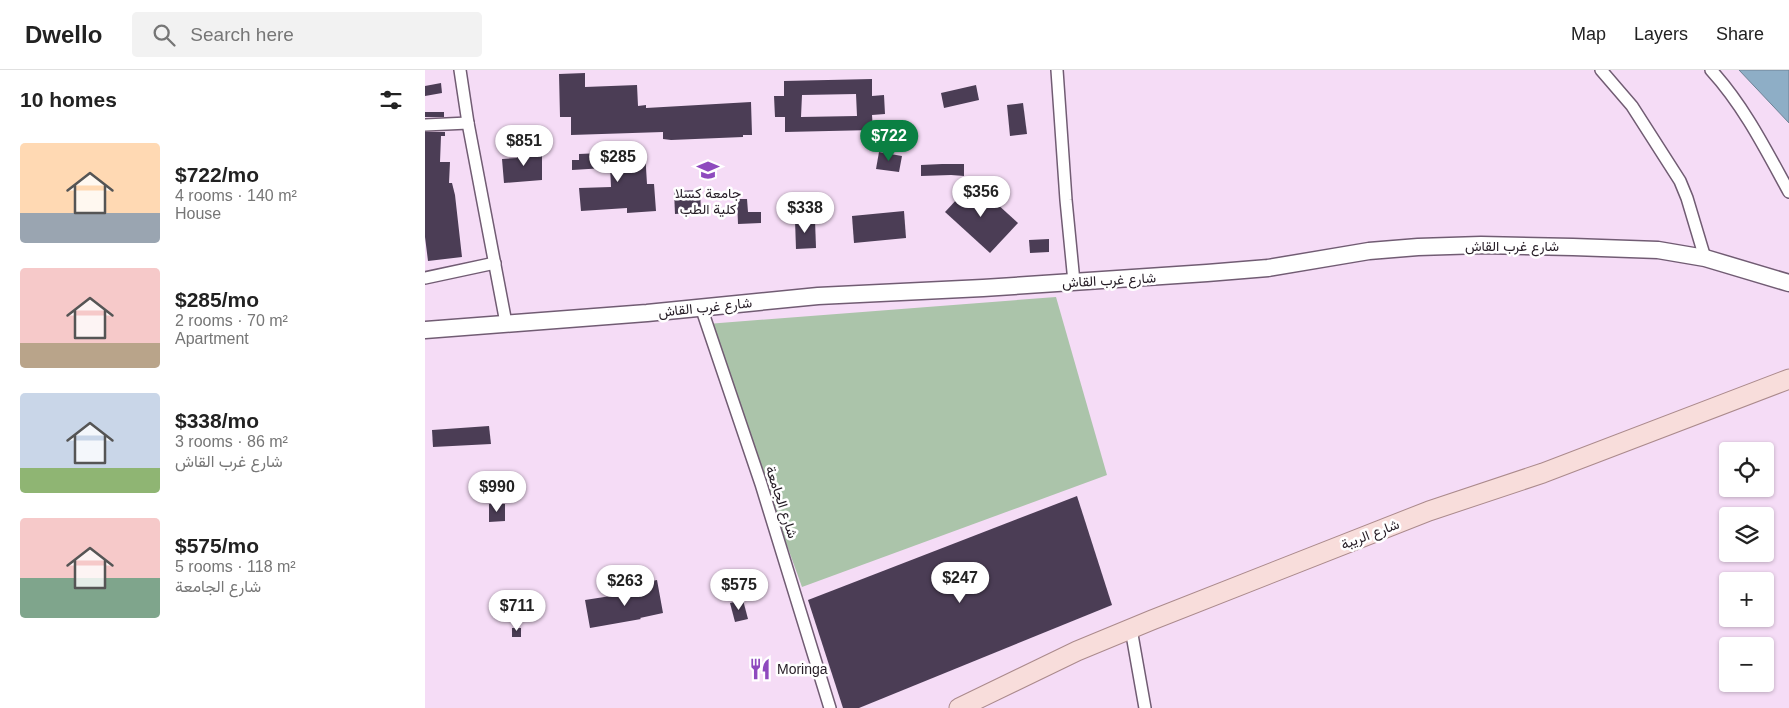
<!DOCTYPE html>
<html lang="en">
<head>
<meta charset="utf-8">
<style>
	:root { --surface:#fff; --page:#f2f2f2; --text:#222; --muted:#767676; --line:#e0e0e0; --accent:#0b8043 }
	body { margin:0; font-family:Helvetica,Vazirmatn,sans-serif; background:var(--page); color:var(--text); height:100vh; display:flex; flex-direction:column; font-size:19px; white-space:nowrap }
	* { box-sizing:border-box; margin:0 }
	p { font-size:16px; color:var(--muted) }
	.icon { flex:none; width:28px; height:28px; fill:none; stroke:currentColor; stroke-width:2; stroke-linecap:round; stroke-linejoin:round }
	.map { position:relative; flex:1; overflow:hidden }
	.drawer { display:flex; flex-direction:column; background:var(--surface); width:425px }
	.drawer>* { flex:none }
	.tools { position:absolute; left:1294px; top:372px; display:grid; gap:10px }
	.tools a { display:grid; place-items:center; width:55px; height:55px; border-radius:5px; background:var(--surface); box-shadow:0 1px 4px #0004; font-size:25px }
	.price { position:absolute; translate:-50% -42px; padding:0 11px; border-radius:18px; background:#fff; color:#222; font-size:16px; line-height:32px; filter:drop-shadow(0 1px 2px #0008) }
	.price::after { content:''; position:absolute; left:50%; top:30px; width:15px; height:11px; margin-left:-8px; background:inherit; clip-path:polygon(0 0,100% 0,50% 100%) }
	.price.current { background:var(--accent); color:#fff }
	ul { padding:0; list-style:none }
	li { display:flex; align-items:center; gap:15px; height:125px; padding:0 20px }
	li span { display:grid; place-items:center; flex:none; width:140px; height:100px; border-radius:5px; color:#555 }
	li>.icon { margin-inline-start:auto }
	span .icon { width:60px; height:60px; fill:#fffc; stroke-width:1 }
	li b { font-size:21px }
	h2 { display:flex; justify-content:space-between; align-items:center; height:60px; padding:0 20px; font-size:21px }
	header { display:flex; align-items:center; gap:30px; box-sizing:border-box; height:70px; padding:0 25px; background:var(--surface); border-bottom:1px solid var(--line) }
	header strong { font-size:24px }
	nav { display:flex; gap:28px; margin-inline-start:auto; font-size:18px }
	.search { width:350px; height:45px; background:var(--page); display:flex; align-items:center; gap:12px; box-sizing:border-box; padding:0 18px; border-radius:5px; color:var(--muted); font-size:19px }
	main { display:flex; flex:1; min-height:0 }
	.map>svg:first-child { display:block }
	.green { fill:#abc4aa }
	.water { fill:#8eaec6; stroke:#6e8296 }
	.building { fill:#4b3d55; fill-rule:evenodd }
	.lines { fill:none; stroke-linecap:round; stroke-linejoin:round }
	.street-casing { stroke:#715c73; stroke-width:14 }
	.secondary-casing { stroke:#715c73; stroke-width:19 }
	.primary-casing { stroke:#ab8a8c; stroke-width:21 }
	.street { stroke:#fff; stroke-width:11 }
	.secondary { stroke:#fff; stroke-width:16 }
	.primary { stroke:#f8dddb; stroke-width:19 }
	.labels { text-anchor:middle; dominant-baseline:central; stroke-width:5; stroke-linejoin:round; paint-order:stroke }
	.poi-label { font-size:14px; fill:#251c25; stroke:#fff }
	.street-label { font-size:14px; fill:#251c25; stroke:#fff }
</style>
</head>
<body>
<header>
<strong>Dwello</strong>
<div class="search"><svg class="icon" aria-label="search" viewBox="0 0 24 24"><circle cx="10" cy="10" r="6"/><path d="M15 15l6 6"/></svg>Search here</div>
<nav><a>Map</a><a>Layers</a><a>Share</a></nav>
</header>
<main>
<section class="drawer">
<h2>10 homes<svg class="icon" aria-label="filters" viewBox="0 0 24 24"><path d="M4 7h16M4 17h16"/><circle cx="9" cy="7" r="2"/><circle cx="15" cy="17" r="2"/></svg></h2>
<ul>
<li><span style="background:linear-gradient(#ffd9b3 70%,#9aa5b1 0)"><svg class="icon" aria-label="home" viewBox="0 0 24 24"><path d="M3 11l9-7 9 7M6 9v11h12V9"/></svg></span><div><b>$722/mo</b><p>4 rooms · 140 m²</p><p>House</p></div></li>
<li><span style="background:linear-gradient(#f6c9c9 75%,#b9a48a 0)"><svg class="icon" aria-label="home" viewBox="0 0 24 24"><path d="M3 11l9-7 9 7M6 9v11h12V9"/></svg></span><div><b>$285/mo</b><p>2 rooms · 70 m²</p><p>Apartment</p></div></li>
<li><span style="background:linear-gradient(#c9d6e8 75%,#8fb573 0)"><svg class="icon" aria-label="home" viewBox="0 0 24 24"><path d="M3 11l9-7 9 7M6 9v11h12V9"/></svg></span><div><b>$338/mo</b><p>3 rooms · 86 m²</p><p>شارع غرب القاش</p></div></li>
<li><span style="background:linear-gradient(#f6c9c9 60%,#7fa58c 0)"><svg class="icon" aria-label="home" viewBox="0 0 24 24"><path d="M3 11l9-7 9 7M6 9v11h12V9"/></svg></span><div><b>$575/mo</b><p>5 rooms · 118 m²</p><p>شارع الجامعة</p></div></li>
</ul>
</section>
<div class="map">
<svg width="1364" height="638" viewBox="0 0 1364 638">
	<rect width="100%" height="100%" fill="#f5dcf6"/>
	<path class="green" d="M631,227L682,405L377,517L282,254Z"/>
	<path class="water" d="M1314,0H1364V53Z"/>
	<g class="building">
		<path d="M160,3V17L212,15L213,36L221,35V38L326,32L327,65H318V67L246,70L238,69V62L146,65V47H135L134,4Z"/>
		<path d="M447,9V26L459,25L460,44L447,45L448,60L360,62V47H350L349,26H359V11ZM431,24L432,46L376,47L377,25Z"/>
		<path d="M16,13L17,23L0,26V16Z"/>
		<path d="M551,15L554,30L519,38L516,23Z"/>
		<path d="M598,33L602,64L585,66L582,35Z"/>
		<rect x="0" y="42" width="19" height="5"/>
		<path d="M0,62H20V66H16L15,92H25L24,113H27L30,125L37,187L3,191L0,167Z"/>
		<path d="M117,78V110L79,113L77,89L92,88V81Z"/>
		<path d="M220,81L222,114H229L231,141L202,143V138L156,141L154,118L186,117L185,96H180V98L147,100V90H154V84Z"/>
		<path d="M454,82L477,86L474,102L451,99Z"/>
		<path d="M517,94H539V106L526,105L496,106V95Z"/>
		<path d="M548,112L593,153L565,183L520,142Z"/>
		<path d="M275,120L276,142L250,144L249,121Z"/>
		<path d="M312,129H322L323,142H336V153L313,154Z"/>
		<path d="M479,141L481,168L429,173L427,146Z"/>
		<path d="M370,150H390L391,178L371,179Z"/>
		<path d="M624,169V182L605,183L604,170Z"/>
		<path d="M64,356L66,374L8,377L7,360Z"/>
		<path d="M652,426L687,535L434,638H418L383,530Z"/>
		<path d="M64,434H80V451L64,452Z"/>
		<path d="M232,510L238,543L215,548L216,549L165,558L160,530L224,520L222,512Z"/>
		<path d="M318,530L323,549L310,552L305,533Z"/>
		<rect x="87" y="558" width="9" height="9"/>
	</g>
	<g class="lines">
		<g class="street-casing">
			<g id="street">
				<path d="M35,0L43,53L81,253"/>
				<path d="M632,0L641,130L649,212"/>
				<path d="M1176,0L1207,36L1255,111L1262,128L1280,188"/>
				<path d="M1286,0C1319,36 1341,80 1364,122"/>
				<path d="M0,55L43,53"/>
				<path d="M0,208L70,193"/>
				<path d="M276,237L336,414L405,638"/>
				<path d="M706,559L720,638"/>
			</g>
		</g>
		<g class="secondary-casing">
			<path id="secondary" d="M0,260L222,243L393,226L558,218L782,203L843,198L944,181L993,177L1056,175L1148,177L1233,180L1280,188L1364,213"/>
		</g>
		<g class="primary-casing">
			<path id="primary" d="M534,638L652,581L727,550L1004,441L1118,403L1364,309"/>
		</g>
		<use href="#street" class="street"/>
		<use href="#secondary" class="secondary"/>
		<use href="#primary" class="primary"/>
	</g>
	<defs>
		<g id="university-bare" transform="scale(1.725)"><path d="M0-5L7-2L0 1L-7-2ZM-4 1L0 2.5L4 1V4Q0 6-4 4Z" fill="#8e4abe" stroke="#fff" stroke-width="2.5" paint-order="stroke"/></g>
		<g id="restaurant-bare" transform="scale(1.725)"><path d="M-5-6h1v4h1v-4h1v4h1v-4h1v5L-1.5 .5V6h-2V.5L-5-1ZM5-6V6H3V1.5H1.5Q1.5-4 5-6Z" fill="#8e4abe" stroke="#fff" stroke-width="2.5" paint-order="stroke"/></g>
	</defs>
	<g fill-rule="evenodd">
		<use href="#university-bare" x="283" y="100"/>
		<use href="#restaurant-bare" x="335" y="599"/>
	</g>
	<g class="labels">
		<g class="poi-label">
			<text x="283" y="123">جامعة كسلا<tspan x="283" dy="16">كلية الطب</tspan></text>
			<text x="352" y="599" text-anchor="start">Moringa</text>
		</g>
		<g class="street-label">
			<text x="1087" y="176">شارع غرب القاش</text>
			<text transform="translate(684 210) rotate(-3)">شارع غرب القاش</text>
			<text transform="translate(280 237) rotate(-6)">شارع غرب القاش</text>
			<text transform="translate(357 432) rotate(72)">شارع الجامعة</text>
			<text transform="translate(945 464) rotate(-21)">شارع الريبة</text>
		</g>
	</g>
</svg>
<div class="tools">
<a><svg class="icon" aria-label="locate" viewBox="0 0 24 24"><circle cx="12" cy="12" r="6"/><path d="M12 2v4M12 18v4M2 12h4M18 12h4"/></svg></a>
<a><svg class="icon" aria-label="layers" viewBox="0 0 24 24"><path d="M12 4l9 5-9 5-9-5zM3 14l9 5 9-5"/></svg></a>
<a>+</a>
<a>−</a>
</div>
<b class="price current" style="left:464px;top:92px">$722</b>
<b class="price" style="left:99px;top:97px">$851</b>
<b class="price" style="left:193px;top:113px">$285</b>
<b class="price" style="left:556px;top:148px">$356</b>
<b class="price" style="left:380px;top:164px">$338</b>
<b class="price" style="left:72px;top:443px">$990</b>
<b class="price" style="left:535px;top:534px">$247</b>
<b class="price" style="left:200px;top:537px">$263</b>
<b class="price" style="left:314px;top:541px">$575</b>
<b class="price" style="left:92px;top:562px">$711</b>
</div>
</main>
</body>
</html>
